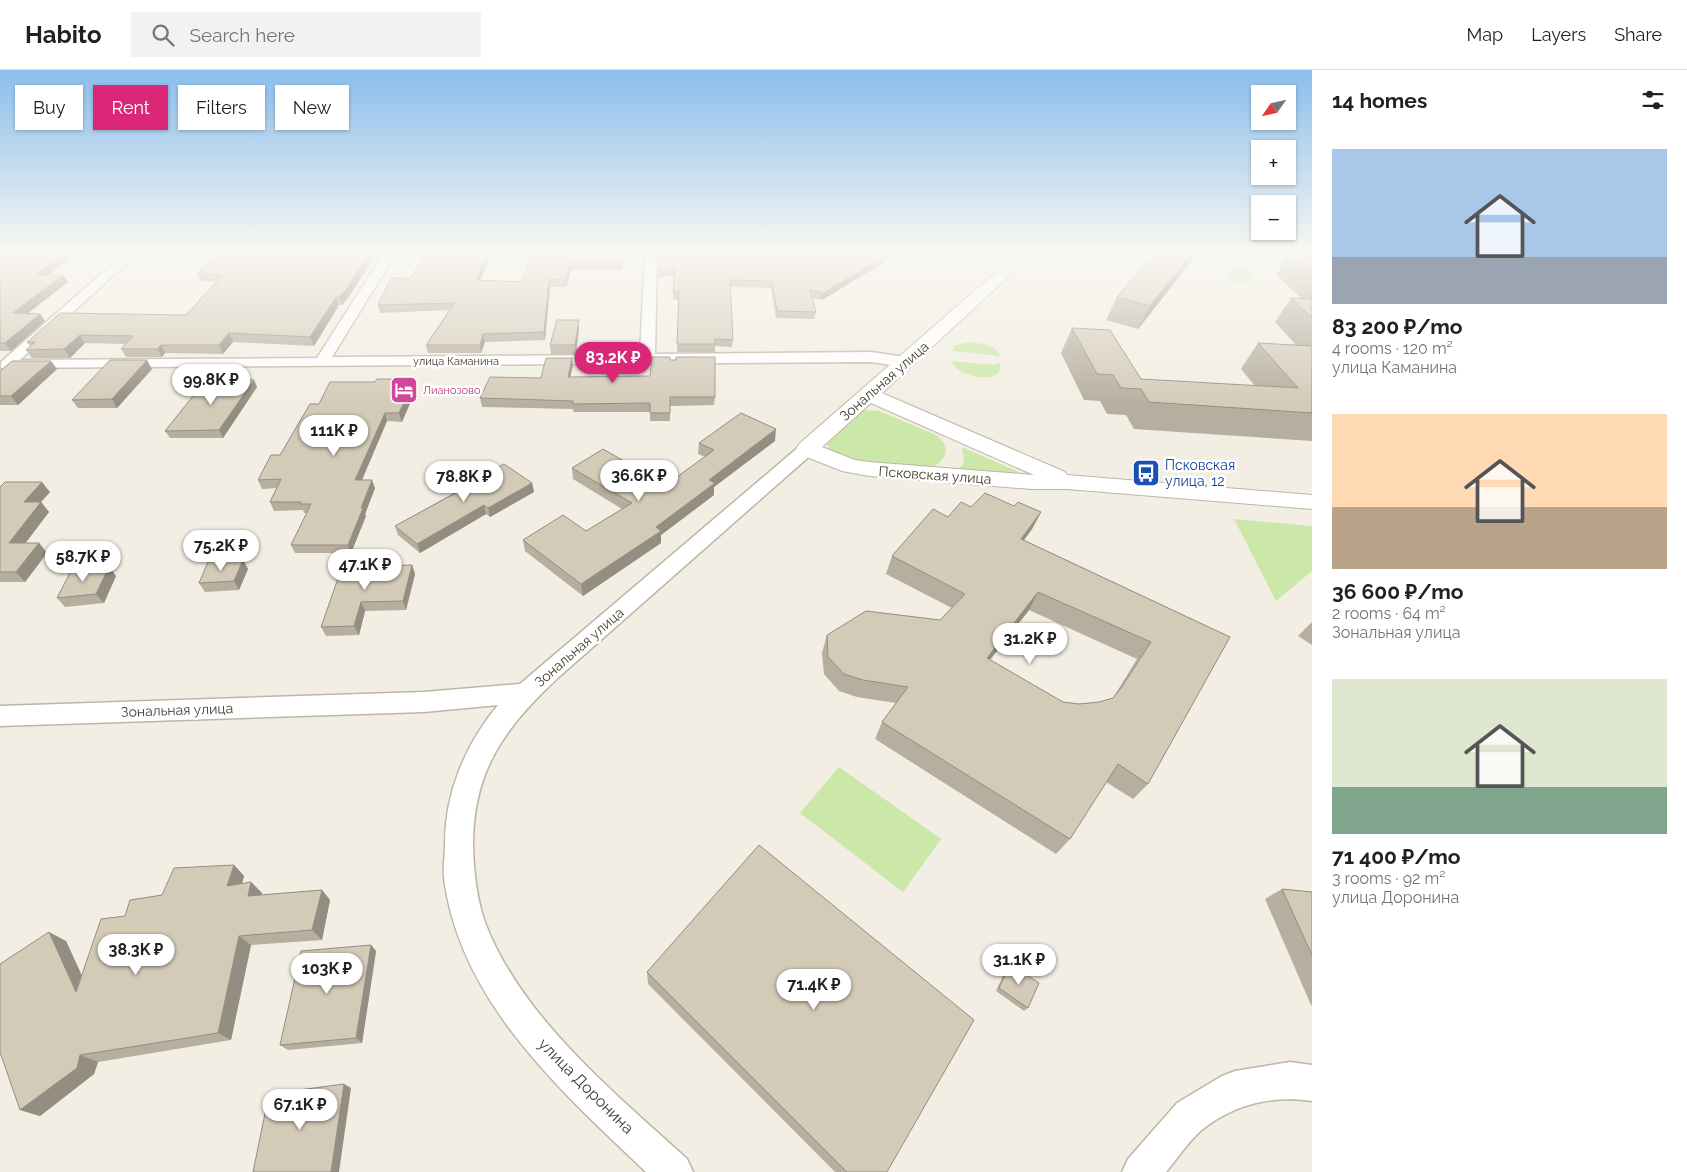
<!DOCTYPE html>
<html lang="en">
<head>
<meta charset="utf-8">
<style>
	:root { --surface:#fff; --page:#f2f2f2; --text:#202124; --muted:#757577; --line:#e0e0e0; --accent:#db2777 }
	body { margin:0; font-family:Raleway,sans-serif; background:var(--page); color:var(--text); height:100vh; display:flex; flex-direction:column; font-size:19px; white-space:nowrap }
	* { box-sizing:border-box; margin:0 }
	p { font-size:16px; color:var(--muted) }
	.icon { flex:none; width:28px; height:28px; fill:none; stroke:currentColor; stroke-width:2; stroke-linecap:round; stroke-linejoin:round }
	.map { position:relative; flex:1; overflow:hidden }
	.details { display:flex; flex-direction:column; background:var(--surface); width:375px }
	.details>* { flex:none }
	.banner { position:absolute; left:15px; top:15px; width:475px; height:45px; display:flex; gap:10px }
	.needle { width:32px; rotate:236deg }
	.controls { position:absolute; left:1251px; top:15px; display:grid; gap:10px }
	.controls a { display:grid; place-items:center; width:45px; height:45px; border-radius:0px; background:var(--surface); box-shadow:0 1px 4px #0004; font-size:25px }
	.price { position:absolute; translate:-50% -42px; padding:0 11px; border-radius:18px; background:#fff; color:#222; font-size:16px; line-height:32px; filter:drop-shadow(0 1px 2px #0008) }
	.price::after { content:''; position:absolute; left:50%; top:30px; width:15px; height:11px; margin-left:-8px; background:inherit; clip-path:polygon(0 0,100% 0,50% 100%) }
	.price.on { background:var(--accent); color:#fff }
	ul { padding:0; list-style:none }
	li { display:grid; align-content:center; gap:10px; height:265px; padding:0 20px }
	li span { display:grid; place-items:center; height:155px; border-radius:0px; color:#555 }
	li>.icon { margin-inline-start:auto }
	span .icon { width:90px; height:90px; fill:#fffc; stroke-width:1 }
	li b { font-size:21px }
	h2 { display:flex; justify-content:space-between; align-items:center; height:60px; padding:0 20px; font-size:21px }
	.tag { padding:0 18px; border-radius:0px; background:var(--surface); box-shadow:0 1px 4px #0004; font-size:18px; line-height:45px }
	.tag.on { background:var(--accent); color:#fff }
	header { display:flex; align-items:center; gap:30px; box-sizing:border-box; height:70px; padding:0 25px; background:var(--surface); border-bottom:1px solid var(--line) }
	header strong { font-size:24px }
	nav { display:flex; gap:28px; margin-inline-start:auto; font-size:18px }
	.search { width:350px; height:45px; background:var(--page); display:flex; align-items:center; gap:12px; box-sizing:border-box; padding:0 18px; border-radius:0px; color:var(--muted); font-size:19px }
	main { display:flex; flex:1; min-height:0 }
	.map>svg:first-child { display:block }
	.green { fill:#cbe8a9 }
	.lines { fill:none; stroke-linecap:round; stroke-linejoin:round }
	.minor-casing { stroke:#beb6a5; stroke-width:3 }
	.tertiary-casing { stroke:#beb6a5; stroke-width:2 }
	.minor { fill:#fff; fill-rule:evenodd }
	.tertiary { fill:#fff; fill-rule:evenodd }
	.wall { fill:#b6ae9e; fill-rule:evenodd }
	.shaded-wall { fill:#948d81 }
	.building { fill:#d4cab8; stroke:#948d81; fill-rule:evenodd }
	.labels { text-anchor:middle; dominant-baseline:central; stroke-width:5; stroke-linejoin:round; paint-order:stroke }
	.far-street-label { font-size:11px; fill:#443e33; stroke:#fff }
	.far-hotel-label { font-size:11px; fill:#b23c85; stroke:#fff; text-anchor:start }
	.street-label { font-size:14px; fill:#443e33; stroke:#fff }
	.transit-label { font-size:14px; fill:#164399; stroke:#fff; text-anchor:start }
	.near-street-label { font-size:16px; fill:#443e33; stroke:#fff }
</style>
</head>
<body>
<header>
<strong>Habito</strong>
<div class="search"><svg class="icon" aria-label="search" viewBox="0 0 24 24"><circle cx="10" cy="10" r="6"/><path d="M15 15l6 6"/></svg>Search here</div>
<nav><a>Map</a><a>Layers</a><a>Share</a></nav>
</header>
<main>
<div class="map">
<svg width="1312" height="1102" viewBox="0 0 1312 1102">
	<rect width="100%" height="100%" fill="#f2eee3"/>
	<g class="green">
		<path d="M1233,197L1256,202L1247,215L1224,209Z"/>
		<path d="M969,272C980,273 996,275 1000,286L952,281L957,275Z"/>
		<path d="M952,291L995,295V293L1000,294C1006,315 957,309 952,291Z"/>
		<path d="M865,340L879,341L936,365C956,380 942,398 921,399C912,399 903,397 894,396C872,393 837,394 825,372L852,343Z"/>
		<path d="M962,377L1021,403L1023,405L956,401L964,393Z"/>
		<path d="M1234,449L1312,456V501L1276,531Z"/>
		<path d="M839,697L941,769L903,822L800,743Z"/>
	</g>
	<g class="lines">
		<g class="minor-casing">
			<g id="minor">
				<path d="M125,183H138L20,290L317,288L384,183H396L332,287L640,285L645,183H657L655,284L871,282L905,287L910,289L913,292L910,295L905,297L871,292L1,298V292Z"/>
				<path d="M807,374L813,375L816,379L813,383L560,606C506,656 472,700 473,778C474,804 477,831 486,855C523,949 615,1023 687,1089L693,1102H646C561,1021 460,932 444,808C443,797 445,785 445,774C445,723 465,675 498,635L424,642L0,656V636L424,622L520,614L801,375Z"/>
				<path d="M1290,992L1312,995V1031C1273,1025 1235,1034 1204,1058C1189,1070 1178,1088 1166,1102H1122L1128,1089L1177,1033L1222,1006L1235,1001Z"/>
			</g>
		</g>
		<g class="tertiary-casing">
			<path id="tertiary" d="M1018,183H1034L882,323L1065,402L1067,405L1312,425V439L1067,419H1032L869,406L842,401L799,384L796,379L799,374ZM871,333L1034,405L869,392L855,390L822,377Z"/>
		</g>
		<use href="#minor" class="minor"/>
		<use href="#tertiary" class="tertiary"/>
	</g>
	<g class="wall">
		<path d="M0,183H76L49,205L68,212L28,243L40,244L45,251L11,281H0Z"/>
		<path d="M220,183H377L348,228L342,235H339L314,276L233,272L223,284L165,283L162,287H126L121,279L125,274L85,273L70,288H32L26,280L30,276L27,272L186,245L216,212L200,211L197,203Z"/>
		<path d="M426,183H492L480,210L522,212L532,183H624L622,200H571L566,217H550L545,270L485,272L481,283H428L426,275L449,240L380,243L378,235L410,209Z"/>
		<path d="M659,183H899L822,230L812,228L816,242L814,249L776,248L771,218L730,217L733,270L732,277L715,276V282H677L679,230L673,229L674,206L658,207Z"/>
		<path d="M1156,183H1198L1138,259L1106,250L1117,227Z"/>
		<path d="M1289,183H1312V371L1134,359L1126,345L1107,344L1100,331L1084,330L1061,283L1072,258L1141,309L1255,316L1241,299L1258,273L1296,275L1275,252L1291,228H1301L1276,205Z"/>
		<path d="M579,258L576,284H551L550,275Z"/>
		<path d="M670,290L715,327L714,335L670,336V351H650V342H574L573,339L482,337L480,328L573,296L570,307L650,306Z"/>
		<path d="M57,299L18,335H0V301Z"/>
		<path d="M152,299L117,338H78L72,330Z"/>
		<path d="M415,309L417,317L402,352L387,351L362,410L375,418L365,444L366,446L351,483H295L291,475L307,443H304L303,440L274,441L270,432L277,418L262,419L258,410L280,385L319,334L375,312Z"/>
		<path d="M254,310L257,317L223,368H170L165,361Z"/>
		<path d="M775,371L714,417V425L661,465V473L583,526L525,481L523,470L586,461L622,439L573,409L572,398L666,415L705,387L698,384L699,373Z"/>
		<path d="M532,413L534,422L490,447L486,444L420,483L398,465L395,456L461,419V417Z"/>
		<path d="M0,417L50,422L41,432L49,442L25,473H39L47,483L25,512H0Z"/>
		<path d="M1014,436L1041,442L1032,459L1024,470L1230,567L1148,714L1133,729L1106,712L1070,769L1056,784L875,669L882,652L896,633L857,627L839,621L824,604L822,583L827,565L940,550L952,538L886,504L892,486L948,447L971,437ZM1029,540L1137,589L1113,628L1099,632L1079,634L1063,632L990,590Z"/>
		<path d="M243,490L248,499L239,520L205,522L199,513Z"/>
		<path d="M412,495L415,504L406,540L365,541L359,565L326,566L321,557Z"/>
		<path d="M109,497L116,506L104,533L65,537L57,528Z"/>
		<path d="M1312,552V575L1298,566Z"/>
		<path d="M234,795L244,806L242,814L251,812L262,823L261,825L322,820L330,830L322,870L251,875L231,970L98,992L94,1004L40,1046L20,1040L66,871L82,906L125,846L162,825Z"/>
		<path d="M1282,819L1312,822V935H1311L1265,829Z"/>
		<path d="M371,875L376,881L362,973L288,980L280,975Z"/>
		<path d="M1010,894L1028,938L1024,941L996,921L1007,897Z"/>
		<path d="M647,902L887,1102H835L648,914Z"/>
	</g>
	<g class="shaded-wall">
		<path d="M63,183H76L40,212L36,205Z"/>
		<path d="M370,183H377L348,228L342,235L339,227Z"/>
		<path d="M488,183H492L477,217L476,210Z"/>
		<path d="M890,183H899L822,230L823,223Z"/>
		<path d="M1192,183H1198L1138,259L1150,236Z"/>
		<path d="M570,193L571,200L566,217V210Z"/>
		<path d="M63,205L68,212L18,251L13,243Z"/>
		<path d="M549,209L550,217L545,270L544,262Z"/>
		<path d="M336,227L339,235L314,276L310,267Z"/>
		<path d="M40,244L45,251L11,281L5,273Z"/>
		<path d="M579,250V258L576,284L575,275Z"/>
		<path d="M229,263L233,272L223,284L219,275Z"/>
		<path d="M483,264L485,272L481,283L480,275Z"/>
		<path d="M80,265L85,273L70,288L64,279Z"/>
		<path d="M161,275L165,283L162,287L157,279Z"/>
		<path d="M572,288L573,296L568,315V307Z"/>
		<path d="M147,290L152,299L117,338L112,329Z"/>
		<path d="M51,291L57,299L18,335L11,326Z"/>
		<path d="M415,309L417,317L402,352L399,343Z"/>
		<path d="M254,310L257,317L223,368L219,360Z"/>
		<path d="M385,343L387,351L358,419L355,410Z"/>
		<path d="M776,359L775,371L714,417V425L661,465V473L583,526L581,514L656,457L709,410Z"/>
		<path d="M372,410L375,418L365,444L366,446L351,483L348,475Z"/>
		<path d="M42,412L50,422L41,432L49,442L18,483L9,473L24,432Z"/>
		<path d="M532,413L534,422L490,447L488,438Z"/>
		<path d="M484,435L486,444L420,483L417,474Z"/>
		<path d="M1041,442L1032,459L1012,486L1021,469Z"/>
		<path d="M39,473L47,483L25,512L16,502Z"/>
		<path d="M243,490L248,499L239,520L234,511Z"/>
		<path d="M412,495L415,504L406,540L403,531Z"/>
		<path d="M109,497L116,506L104,533L96,524Z"/>
		<path d="M1038,522L1029,540L978,605L987,588Z"/>
		<path d="M361,532L365,541L359,565L354,556Z"/>
		<path d="M234,795L244,806L238,826L227,816Z"/>
		<path d="M251,812L262,823L259,836L248,826Z"/>
		<path d="M322,820L330,830L322,870L312,860Z"/>
		<path d="M49,862L66,871L93,930L76,922Z"/>
		<path d="M239,866L251,875L231,970L218,963Z"/>
		<path d="M371,875L376,881L362,973L356,968Z"/>
		<path d="M80,985L98,992L94,1004L40,1046L20,1040Z"/>
		<path d="M344,1014L351,1018L339,1102H331Z"/>
	</g>
	<g class="building">
		<path d="M0,183H63L36,205H63L13,243L40,244L5,273H0Z"/>
		<path d="M220,183H370L346,220L339,227H336L310,267L229,263L219,275H161L157,279H121L133,266L80,265L64,279L26,280L35,272H27L60,243L186,245L223,205L197,203Z"/>
		<path d="M426,183H488L476,210L522,212L532,183H623L622,192L570,193L566,210L549,209L544,262L483,264L480,275H426L455,233L378,235L391,208L410,209Z"/>
		<path d="M659,183H890L823,223L810,220L816,242L777,241L772,211L730,210L733,270L715,269V274H677L679,222H673L675,199L658,200Z"/>
		<path d="M1156,183H1192L1150,236L1117,227Z"/>
		<path d="M1292,183H1312V200Z"/>
		<path d="M1291,228L1312,229V248Z"/>
		<path d="M557,250H579L575,275H550Z"/>
		<path d="M1072,258L1110,260L1141,309L1298,318L1258,273L1312,276V343L1149,332L1141,319L1121,318L1113,305L1097,304Z"/>
		<path d="M652,287H670V290H676V287H715V327H670V343H650V333L573,334V331L480,328L490,307L541,308L546,288H572L568,307L650,306Z"/>
		<path d="M110,290H147L112,329L72,330Z"/>
		<path d="M12,291H51L11,326H0V301Z"/>
		<path d="M377,309H415L399,343H385L355,410H372L361,438H363L348,475H291L311,434H300L301,432H270L281,409L258,410L271,385H280L310,334H319L330,312H375Z"/>
		<path d="M206,310H254L219,360L165,361Z"/>
		<path d="M741,343L776,359L709,410L715,413L656,457L661,461L581,514L523,470L563,445L586,461L632,433L572,398L603,379L666,415L714,380L699,373Z"/>
		<path d="M504,394L532,413L488,438L484,435L417,474L395,456L463,419L461,417Z"/>
		<path d="M5,412H42L24,432H41L9,473H39L16,502H0V417Z"/>
		<path d="M985,423L1014,436L1018,432L1041,442L1021,469L1230,567L1148,714L1118,694L1070,769L882,652L908,617L863,610L844,604L828,587L827,565L866,541L940,550L965,524L892,486L933,439L948,447L961,432L971,437ZM1038,522L1151,572L1121,618L1113,628L1099,632L1079,634L1063,632L987,588Z"/>
		<path d="M243,490L234,511L199,513L208,492Z"/>
		<path d="M412,495L403,531L361,532L354,556L321,557L342,497Z"/>
		<path d="M109,497L96,524L57,528L71,501Z"/>
		<path d="M759,775L974,950L887,1102H847L647,902Z"/>
		<path d="M234,795L227,816L251,812L248,826L322,820L312,860L239,866L218,963L80,985L77,998L20,1040L0,982V894L49,862L76,922L101,849L125,846L130,830L162,825L174,798Z"/>
		<path d="M1282,819L1312,822V885Z"/>
		<path d="M371,875L356,968L280,975L301,881Z"/>
		<path d="M1010,894L1039,913L1028,938L999,918Z"/>
		<path d="M344,1014L331,1102H253L269,1024Z"/>
	</g>
	<linearGradient id="sky" x2="0" y2="1"><stop stop-color="#89beec"/><stop offset="0.54" stop-color="#f9f7f2"/><stop offset="1" stop-color="#f9f7f2" stop-opacity="0"/></linearGradient>
	<rect width="1312" height="337" fill="url(#sky)"/>
	<defs>
		<g id="hotel-square" transform="scale(1.4375)"><rect x="-9" y="-9" width="18" height="18" rx="4" fill="#d1479c" stroke="#fff"/><path d="M-6-4.5h1.5V1H6V5H4.5V3h-9V5H-6ZM-4 0a1.8 1.8 0 1 1 3.6 0ZM.5 0V-2.5h3Q6-2.5 6 0Z" fill="#fff"/></g>
		<g id="bus-square" transform="scale(1.4375)"><rect x="-9" y="-9" width="18" height="18" rx="4" fill="#1a4fb4" stroke="#fff"/><path d="M-5-6H5V4H4V6H2V4H-2V6H-4V4H-5ZM-3.5-4V0h7V-4ZM-3.5 1.2v1.5H-2V1.2ZM2 1.2v1.5H3.5V1.2Z" fill="#fff"/></g>
	</defs>
	<g fill-rule="evenodd">
		<use href="#hotel-square" x="404" y="320"/>
		<use href="#bus-square" x="1146" y="403"/>
	</g>
	<g class="labels">
		<g class="far-street-label">
			<text x="456" y="291">улица Каманина</text>
		</g>
		<g class="far-hotel-label">
			<text x="423" y="320">Лианозово</text>
		</g>
		<g class="street-label">
			<text transform="translate(884 311) rotate(-41)">Зональная улица</text>
			<text transform="translate(935 405) rotate(4)">Псковская улица</text>
			<text transform="translate(579 577) rotate(-41)">Зональная улица</text>
			<text transform="translate(177 640) rotate(-2)">Зональная улица</text>
		</g>
		<g class="transit-label">
			<text x="1165" y="395">Псковская<tspan x="1165" dy="16">улица, 12</tspan></text>
		</g>
		<g class="near-street-label">
			<text transform="translate(586 1016) rotate(45)">улица Доронина</text>
		</g>
	</g>
</svg>
<div class="controls">
<a><svg class="needle" viewBox="-14 -14 28 28"><path d="M0-13l5 13h-10z" fill="#e53935"/><path d="M0 13l5-13h-10z" fill="#757577"/></svg></a>
<a>+</a>
<a>−</a>
</div>
<b class="price on" style="left:613px;top:314px">83.2K ₽</b>
<b class="price" style="left:211px;top:336px">99.8K ₽</b>
<b class="price" style="left:334px;top:387px">111K ₽</b>
<b class="price" style="left:639px;top:432px">36.6K ₽</b>
<b class="price" style="left:464px;top:433px">78.8K ₽</b>
<b class="price" style="left:221px;top:502px">75.2K ₽</b>
<b class="price" style="left:83px;top:513px">58.7K ₽</b>
<b class="price" style="left:365px;top:521px">47.1K ₽</b>
<b class="price" style="left:1030px;top:595px">31.2K ₽</b>
<b class="price" style="left:136px;top:906px">38.3K ₽</b>
<b class="price" style="left:1019px;top:916px">31.1K ₽</b>
<b class="price" style="left:327px;top:925px">103K ₽</b>
<b class="price" style="left:814px;top:941px">71.4K ₽</b>
<b class="price" style="left:300px;top:1061px">67.1K ₽</b>
<div class="banner">
<a class="tag">Buy</a>
<a class="tag on">Rent</a>
<a class="tag">Filters</a>
<a class="tag">New</a>
</div>
</div>
<section class="details">
<h2>14 homes<svg class="icon" aria-label="filters" viewBox="0 0 24 24"><path d="M4 7h16M4 17h16"/><circle cx="9" cy="7" r="2"/><circle cx="15" cy="17" r="2"/></svg></h2>
<ul>
<li><span style="background:linear-gradient(#a9c7e8 70%,#9aa5b1 0)"><svg class="icon" aria-label="home" viewBox="0 0 24 24"><path d="M3 11l9-7 9 7M6 9v11h12V9"/></svg></span><div><b>83 200 ₽/mo</b><p>4 rooms · 120 m²</p><p>улица Каманина</p></div></li>
<li><span style="background:linear-gradient(#ffd9b3 60%,#b9a48a 0)"><svg class="icon" aria-label="home" viewBox="0 0 24 24"><path d="M3 11l9-7 9 7M6 9v11h12V9"/></svg></span><div><b>36 600 ₽/mo</b><p>2 rooms · 64 m²</p><p>Зональная улица</p></div></li>
<li><span style="background:linear-gradient(#dfe7d0 70%,#7fa58c 0)"><svg class="icon" aria-label="home" viewBox="0 0 24 24"><path d="M3 11l9-7 9 7M6 9v11h12V9"/></svg></span><div><b>71 400 ₽/mo</b><p>3 rooms · 92 m²</p><p>улица Доронина</p></div></li>
</ul>
</section>
</main>
</body>
</html>
